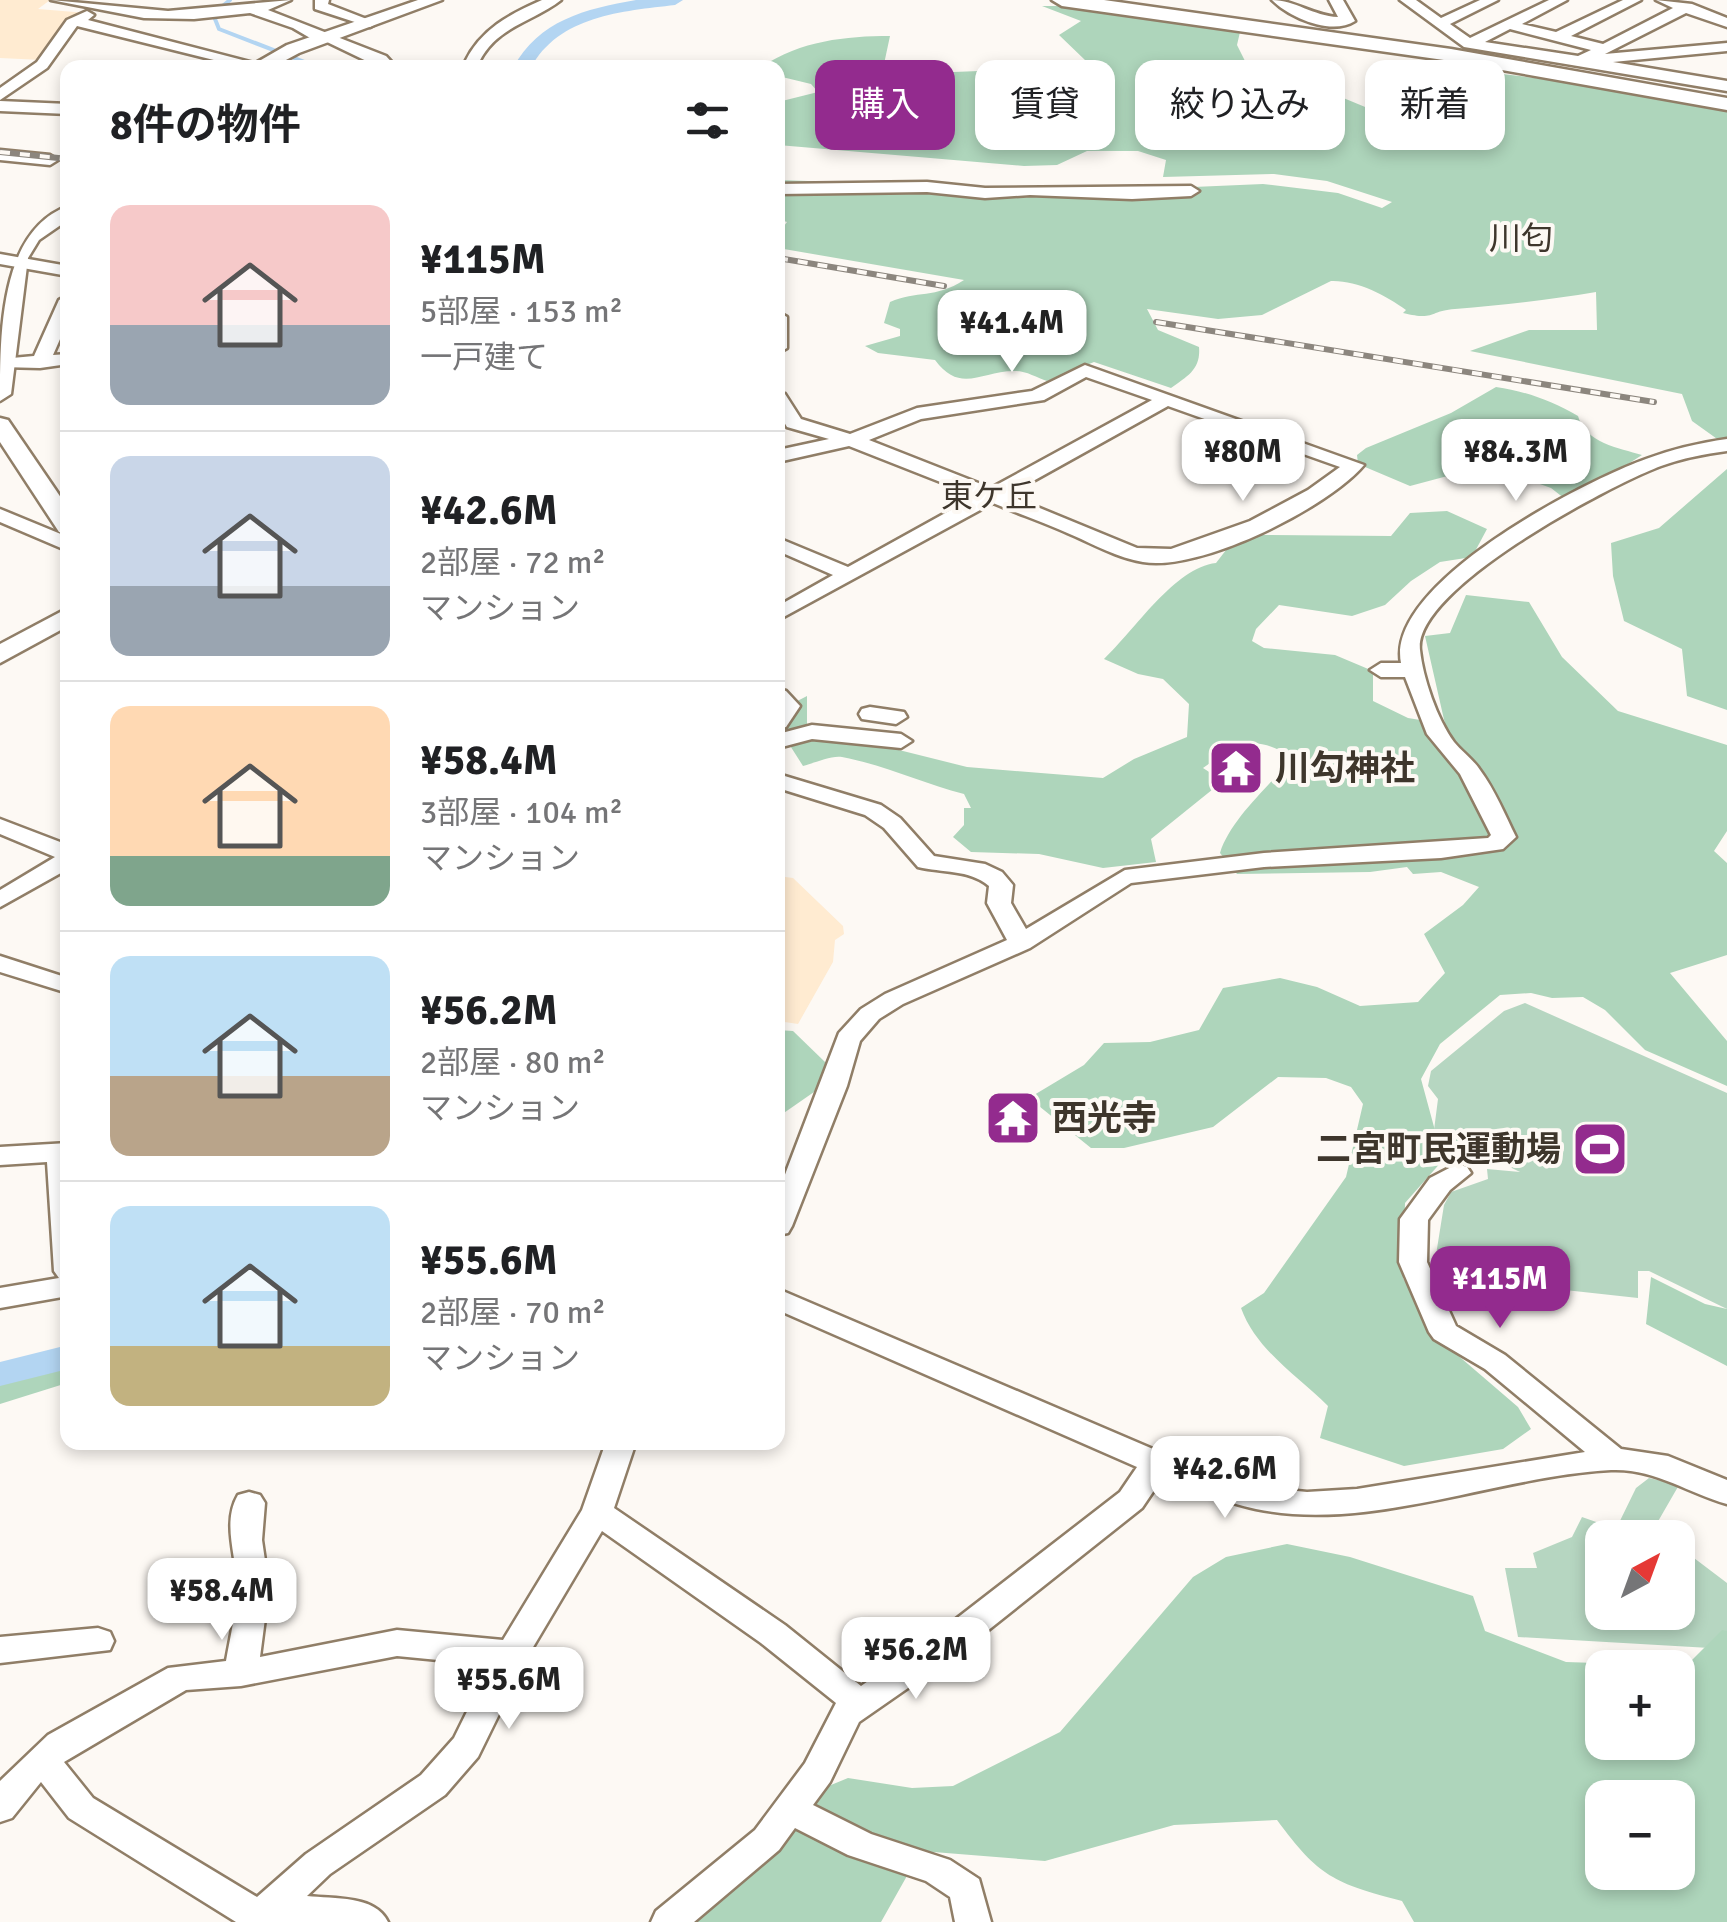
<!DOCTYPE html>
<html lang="ja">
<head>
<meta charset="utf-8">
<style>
	:root { --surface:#fff; --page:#f6f6f6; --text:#202124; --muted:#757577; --line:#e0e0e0; --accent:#932b8e }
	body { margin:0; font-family:Signika,"Noto Sans JP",sans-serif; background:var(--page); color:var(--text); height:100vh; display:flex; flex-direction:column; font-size:38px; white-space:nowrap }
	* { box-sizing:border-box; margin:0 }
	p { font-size:32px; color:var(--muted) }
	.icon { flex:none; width:55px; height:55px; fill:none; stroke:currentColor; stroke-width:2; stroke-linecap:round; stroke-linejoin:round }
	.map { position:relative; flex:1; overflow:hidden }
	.sheet { position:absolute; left:60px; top:60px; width:725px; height:1390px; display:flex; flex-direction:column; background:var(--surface); border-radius:20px; box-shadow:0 5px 15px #0003 }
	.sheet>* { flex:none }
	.hud { position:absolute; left:815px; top:60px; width:760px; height:90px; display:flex; gap:20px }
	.needle { width:65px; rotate:41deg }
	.fabs { position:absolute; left:1585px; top:1520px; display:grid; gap:20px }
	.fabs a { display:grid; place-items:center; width:110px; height:110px; border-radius:20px; background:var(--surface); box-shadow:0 5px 15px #0003; font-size:50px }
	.price { position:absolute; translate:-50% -85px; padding:0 22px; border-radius:20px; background:#fff; color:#222; font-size:32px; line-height:65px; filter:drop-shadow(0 2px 5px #0008) }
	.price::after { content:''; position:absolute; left:50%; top:60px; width:30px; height:22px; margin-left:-15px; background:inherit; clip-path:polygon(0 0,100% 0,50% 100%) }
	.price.on { background:var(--accent); color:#fff }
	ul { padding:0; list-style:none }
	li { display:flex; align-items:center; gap:30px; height:250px; padding:0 50px }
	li+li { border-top:2px solid var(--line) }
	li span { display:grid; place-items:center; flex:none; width:280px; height:200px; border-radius:20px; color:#555 }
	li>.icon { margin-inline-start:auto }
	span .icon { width:120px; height:120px; fill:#fffc; stroke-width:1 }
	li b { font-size:42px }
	h2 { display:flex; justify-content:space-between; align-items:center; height:120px; padding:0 50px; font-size:42px }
	.pill { padding:0 35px; border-radius:20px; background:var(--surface); box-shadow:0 5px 15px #0003; font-size:35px; line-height:90px }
	.pill.on { background:var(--accent); color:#fff }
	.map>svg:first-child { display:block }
	.built { fill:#ffebd1 }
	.green { fill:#b6d6c1 }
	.forest { fill:#aed5bb; fill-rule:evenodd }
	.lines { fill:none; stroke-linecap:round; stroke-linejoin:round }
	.stream { stroke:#b3d5f2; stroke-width:4 }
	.river { fill:#b3d5f2; fill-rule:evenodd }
	.minor-casing { stroke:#907e67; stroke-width:5 }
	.major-casing { stroke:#907e67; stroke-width:5 }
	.highway-casing { stroke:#907e67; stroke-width:5 }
	.minor { fill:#fff; fill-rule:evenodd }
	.major { fill:#fff; fill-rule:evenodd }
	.highway { fill:#fff; fill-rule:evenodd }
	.rail-casing { stroke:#8c867e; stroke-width:6 }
	.rail { stroke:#fdf9f4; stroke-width:4; stroke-dasharray:10; stroke-linecap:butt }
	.labels { text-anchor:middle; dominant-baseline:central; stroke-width:8; stroke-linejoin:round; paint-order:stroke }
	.far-neighbourhood-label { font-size:32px; fill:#3e362c; stroke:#fdf9f4 }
	.poi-label { font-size:35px; font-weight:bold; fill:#3e362c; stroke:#fdf9f4; text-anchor:start }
</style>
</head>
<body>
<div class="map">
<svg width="1727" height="1922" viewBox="0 0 1727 1922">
	<rect width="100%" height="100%" fill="#fdf9f4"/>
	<g class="built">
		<path d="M0,0H50L38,9L87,13L42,60L0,58Z"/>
		<path d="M778,876L793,878L843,926L844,934L835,940L833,962L798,1024L778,1021Z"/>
	</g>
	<g class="green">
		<path d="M1525,1003L1727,1093V1309L1649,1271H1638V1298L1565,1290L1545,1292L1537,1274C1511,1276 1454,1280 1435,1261L1444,1205L1451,1192L1488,1179L1487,1169L1520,1172L1434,1130L1438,1099L1428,1086L1431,1071L1504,1011Z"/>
		<path d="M1649,1478L1679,1485L1649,1537L1602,1538V1612H1678V1551L1694,1558L1727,1583V1649L1518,1637L1505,1568H1537L1533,1553L1572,1537L1582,1517L1616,1529L1636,1488Z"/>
	</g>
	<g class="forest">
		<path d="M1042,6H1069L1222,27L1240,32L1237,45L1248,67L1295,78L1370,109L1386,112L1419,108L1420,96C1434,83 1448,72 1467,70L1570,82L1727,109V446L1692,421L1682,394L1470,351L1529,330H1597L1596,292C1549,300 1503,305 1455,309C1428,311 1436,321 1403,313L1406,310C1386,295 1356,280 1331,281L1262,315L1218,319L1147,309L1158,330L1199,347C1201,369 1188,376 1171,388L1094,362L1047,381C1038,378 1026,371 1016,371C982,370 961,395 935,360L878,353L865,346L900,336V329L884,323L890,302C917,290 935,299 964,280L778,248V234L787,222L778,219V180L1018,188L1100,199L1170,188L1263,184L1338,193L1382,208L1392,202L1327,181L1274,174L1163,177L1166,160L1138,151H1087L1057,165L1024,166L778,145V102L818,92L811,84L778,76V68H760C799,41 845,36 890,36L884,64L903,74L979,71L1000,80L1013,94L1091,120L1098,118L1104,110L1080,86L1085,60L1059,35L1081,21Z"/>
		<path d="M1496,387C1525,391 1552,401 1578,416C1585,443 1619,448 1642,455L1569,502L1551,488L1526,479L1455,474L1410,486L1358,464L1357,455L1366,448L1451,413Z"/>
		<path d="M1727,469V710L1687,696L1682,649L1624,621L1613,576L1611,543L1659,528Z"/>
		<path d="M1447,511L1487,529L1472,557L1440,562L1411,581L1385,605L1352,616L1279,605L1256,629L1252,641L1264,648L1335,655L1373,671V701L1408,718L1445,724L1425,636L1450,633L1466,595L1529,602L1562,657L1618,711L1727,745V831L1714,851L1727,863V955L1670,973L1727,1041V1086L1645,1050L1605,1010L1583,997L1552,998L1531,993L1500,995L1440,1044L1421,1079L1443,1160L1405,1203L1403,1278L1433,1334L1518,1407L1531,1429L1503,1449L1404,1466L1320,1438L1328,1406C1298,1376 1256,1350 1241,1308L1264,1293L1346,1177L1363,1104L1351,1087L1326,1078L1278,1077L1213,1127L1124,1148H1091L1029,1098L1084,1065L1104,1043L1150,1042L1199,1030L1223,988L1280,978L1317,987L1360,1006L1418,1002L1445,973L1424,934L1463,905L1479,887L1441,872L1413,874L1407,867L1370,872L1237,874L1220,853C1231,818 1270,786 1293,757C1252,734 1240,741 1203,768L1223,781L1151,839L1156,862L1103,868L1039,854L971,852L953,837L964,825V808H971L964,794C922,783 884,765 842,757C832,755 814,763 803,766L789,744H778V711L807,696V727L967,767L1103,778L1134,759L1187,737L1189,704L1163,679L1138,674L1104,659C1134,631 1175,567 1216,563L1233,541L1260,535L1391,536L1410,513Z"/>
		<path d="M778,1030L793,1031L826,1063L827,1083L778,1117Z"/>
		<path d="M1651,1277L1705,1304L1727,1309V1366L1646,1324Z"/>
		<path d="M67,1358V1383L0,1404V1370Z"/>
		<path d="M1287,1544L1350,1557L1473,1596L1485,1631L1566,1662L1686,1666L1722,1630L1727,1631V1922H1414L1402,1901C1334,1883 1319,1877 1277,1820L1174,1825L1045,1861L921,1851L881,1922H687L780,1806L848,1778L912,1788L953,1786L1060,1732L1193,1577L1226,1557ZM1602,1668H1678V1742H1602ZM1602,1798H1678V1872H1602Z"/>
	</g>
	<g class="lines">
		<path class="stream" d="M230,0L213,14L219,29L320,68"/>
		<g class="river">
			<path d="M636,0H683L675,5C623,11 558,16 531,68H513C539,20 585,9 636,0Z"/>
			<path d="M68,1345V1369L0,1386V1362Z"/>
		</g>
		<g class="minor-casing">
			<g id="minor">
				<path d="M51,0L168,11L291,0L268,10L386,56L397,68H381L327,42H317L293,28L250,13L194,19L144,18Z"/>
				<path d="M315,0H329L328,4L377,23L370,27L315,9Z"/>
				<path d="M542,0H561C533,22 497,26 479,62L482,68H467L465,62C481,29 510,14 542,0Z"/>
				<path d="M1272,0C1295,0 1313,16 1338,17L1329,0H1343L1355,21C1332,36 1290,18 1272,0Z"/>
				<path d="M1400,0H1416L1441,18L1480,0H1498L1450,24L1470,38L1549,0H1567L1522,24L1556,32L1623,0H1641L1571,36L1603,44L1673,8L1656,0L1692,4L1727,18V27L1686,13L1605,54L1727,43V51L1613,62L1727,81V91L1464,47ZM1510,29L1591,50L1578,56L1485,42Z"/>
				<path d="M87,11L94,15L88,20L273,68H246L77,26L47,68L0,100V88L37,62L67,20Z"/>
				<path d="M0,101L68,104V114L0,111Z"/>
				<path d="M0,150L50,155L58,160L50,165L0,160Z"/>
				<path d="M927,182L985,188L1191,186L1199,191L1191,196L1132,199L1030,195L985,198L927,192L778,194V184Z"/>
				<path d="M0,254L68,266V276L0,264Z"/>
				<path d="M68,295V321L53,355L68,354V364L40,368L1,367V359L34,356L59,300Z"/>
				<path d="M778,312L787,317V348L778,353Z"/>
				<path d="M1085,365L1364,465C1328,508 1199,572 1143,562C1118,558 1095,545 1072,535C1046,523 1019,514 993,503L778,620V606L833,575L778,551V538L848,567L976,496L849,446L778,462V450L829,439L787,427L778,412V393L785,394L801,419L850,434L917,408L1032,391ZM1086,377L1152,400L991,488L869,440L921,419L1044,400ZM1168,406L1340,467L1308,490L1250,521L1171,549L1137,548L1008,495Z"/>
				<path d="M1727,439V451C1704,454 1683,458 1661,466C1610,485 1413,589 1420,650C1423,678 1437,719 1454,742C1462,752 1473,759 1480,770C1495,790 1505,815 1516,837L1503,849L1441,858L1264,867L1131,883L1030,948L903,1004L879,1019L860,1041L847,1086L792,1226L788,1233L778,1235V1193L839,1033L861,1009L885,994L1007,940L987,903L989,886C969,869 942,873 918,867L884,828L865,815L778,788V774L881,805L900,818L934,856L985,864L1002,872L1013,885L1011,903L1026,929L1125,870L1264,853L1488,838L1491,835L1460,774L1427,734L1405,677H1381L1370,670L1381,663H1401C1385,584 1582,482 1646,459C1673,449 1699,443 1727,439Z"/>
				<path d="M0,509L68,537V551L0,522Z"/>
				<path d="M778,689L786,691L800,706L786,727L778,729Z"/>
				<path d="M870,707L904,712L907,717L896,724L862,719L859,714L862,709Z"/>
				<path d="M812,725L901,734L912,741L901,748L812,739L778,748V734Z"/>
				<path d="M0,819L68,845V869L0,907V890L55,857L0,834Z"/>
				<path d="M0,956L68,978V993L0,972Z"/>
				<path d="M68,1143V1296L0,1308V1288L59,1278L54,1271L47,1162L0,1165V1147Z"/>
				<path d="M1457,1164L1467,1167L1471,1173L1450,1190L1428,1220L1427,1262L1456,1326L1505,1355L1621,1449L1668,1456L1727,1480V1504C1688,1493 1654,1468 1611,1470C1498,1476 1369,1533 1256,1509C1225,1503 1193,1488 1163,1477L1142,1508L967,1647L859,1722L830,1782L813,1805L871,1834L950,1860L979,1879L991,1922H955L950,1897L926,1881L848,1855L795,1828L779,1850L694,1922H651L656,1911L755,1830L805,1763L836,1703L761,1643L602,1531L526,1659L478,1757L445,1795L330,1874L307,1896C334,1899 375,1895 388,1922H236L69,1818L41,1782L12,1818L0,1822V1781L48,1735L168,1668L226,1661C230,1638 236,1613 237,1590C238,1559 221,1524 238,1495L249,1492L260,1495L265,1503L262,1540L269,1588L260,1657L397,1630L503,1640L582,1510L606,1442H636L614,1508L785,1625L861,1686L943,1629L1120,1492L1137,1467L778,1310V1289L1167,1455L1259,1487L1307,1492L1357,1489L1585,1452L1485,1369L1434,1339L1429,1332L1399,1262L1400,1219L1430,1178ZM397,1656L490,1665L454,1738L421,1775L306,1854L257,1897L93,1798L64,1762L186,1690L241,1686Z"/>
				<path d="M98,1628L110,1632L114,1641L110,1650L0,1663V1637Z"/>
			</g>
		</g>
		<g class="major-casing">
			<g id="major">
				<path d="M418,0H442L299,53L271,68H247L287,45Z"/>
				<path d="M68,206V220L39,240L28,258L11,394L0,401C0,332 0,231 68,206Z"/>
				<path d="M0,418L8,420L68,508V534L59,532L0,442Z"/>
				<path d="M68,608V626L0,663V644Z"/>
			</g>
		</g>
		<g class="highway-casing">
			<path id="highway" d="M1052,0H1104L1451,49L1727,98V110L1451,61L1062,6Z"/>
		</g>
		<use href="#minor" class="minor"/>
		<use href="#major" class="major"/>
		<use href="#highway" class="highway"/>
		<g class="rail-casing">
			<g id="rail">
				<path d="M0,152L68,159"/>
				<path d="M778,258L944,286"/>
				<path d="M1156,322L1654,402"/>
			</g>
		</g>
		<use href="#rail" class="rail"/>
	</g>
	<defs>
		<g id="temple-square" transform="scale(2.875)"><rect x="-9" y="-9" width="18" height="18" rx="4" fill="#932b8e" stroke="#fdf9f4"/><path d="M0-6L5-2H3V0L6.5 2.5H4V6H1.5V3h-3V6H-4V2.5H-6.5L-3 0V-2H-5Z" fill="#fff"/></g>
		<g id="stadium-square" transform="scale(2.875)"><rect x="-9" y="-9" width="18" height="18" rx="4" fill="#932b8e" stroke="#fdf9f4"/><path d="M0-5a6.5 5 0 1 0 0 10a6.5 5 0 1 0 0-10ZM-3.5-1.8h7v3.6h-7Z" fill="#fff"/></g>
	</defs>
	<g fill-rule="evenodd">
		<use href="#temple-square" x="1236" y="768"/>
		<use href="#temple-square" x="1013" y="1118"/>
		<use href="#stadium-square" x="1600" y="1149"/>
	</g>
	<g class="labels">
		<g class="far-neighbourhood-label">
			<text x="1521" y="238">川匂</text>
			<text x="989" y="496">東ケ丘</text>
		</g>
		<g class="poi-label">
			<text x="1275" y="768">川勾神社</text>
			<text x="1052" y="1118">西光寺</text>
			<text x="1561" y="1149" text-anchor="end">二宮町民運動場</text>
		</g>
	</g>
</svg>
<div class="fabs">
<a><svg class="needle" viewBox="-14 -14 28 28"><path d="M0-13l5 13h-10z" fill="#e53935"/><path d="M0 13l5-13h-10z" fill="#757577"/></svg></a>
<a>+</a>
<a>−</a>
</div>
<b class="price" style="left:1012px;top:375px">¥41.4M</b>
<b class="price" style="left:1243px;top:504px">¥80M</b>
<b class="price" style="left:1516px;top:504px">¥84.3M</b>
<b class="price on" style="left:1500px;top:1331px">¥115M</b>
<b class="price" style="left:1225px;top:1521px">¥42.6M</b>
<b class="price" style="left:222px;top:1643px">¥58.4M</b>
<b class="price" style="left:916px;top:1702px">¥56.2M</b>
<b class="price" style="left:509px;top:1732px">¥55.6M</b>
<div class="hud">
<a class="pill on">購入</a>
<a class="pill">賃貸</a>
<a class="pill">絞り込み</a>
<a class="pill">新着</a>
</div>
<section class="sheet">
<h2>8件の物件<svg class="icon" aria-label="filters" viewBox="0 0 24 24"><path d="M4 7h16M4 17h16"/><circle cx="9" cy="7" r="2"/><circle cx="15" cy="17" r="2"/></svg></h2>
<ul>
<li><span style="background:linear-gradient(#f6c9c9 60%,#9aa5b1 0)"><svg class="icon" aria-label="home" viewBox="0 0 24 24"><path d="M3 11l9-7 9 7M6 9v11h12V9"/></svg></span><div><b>¥115M</b><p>5部屋 · 153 m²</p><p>一戸建て</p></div></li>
<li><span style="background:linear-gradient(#c9d6e8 65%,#9aa5b1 0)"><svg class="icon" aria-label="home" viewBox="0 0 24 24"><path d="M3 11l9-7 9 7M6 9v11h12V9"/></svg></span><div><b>¥42.6M</b><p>2部屋 · 72 m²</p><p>マンション</p></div></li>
<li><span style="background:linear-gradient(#ffd9b3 75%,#7fa58c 0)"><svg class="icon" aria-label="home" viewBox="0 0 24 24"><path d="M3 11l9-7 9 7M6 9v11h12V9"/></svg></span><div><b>¥58.4M</b><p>3部屋 · 104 m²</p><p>マンション</p></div></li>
<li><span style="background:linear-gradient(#bfe0f5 60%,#b9a48a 0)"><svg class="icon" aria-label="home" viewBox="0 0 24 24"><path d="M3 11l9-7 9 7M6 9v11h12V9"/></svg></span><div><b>¥56.2M</b><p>2部屋 · 80 m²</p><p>マンション</p></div></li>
<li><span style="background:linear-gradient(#bfe0f5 70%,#c2b280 0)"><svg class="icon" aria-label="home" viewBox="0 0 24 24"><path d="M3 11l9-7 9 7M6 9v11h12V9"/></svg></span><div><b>¥55.6M</b><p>2部屋 · 70 m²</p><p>マンション</p></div></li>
</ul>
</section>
</div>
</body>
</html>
